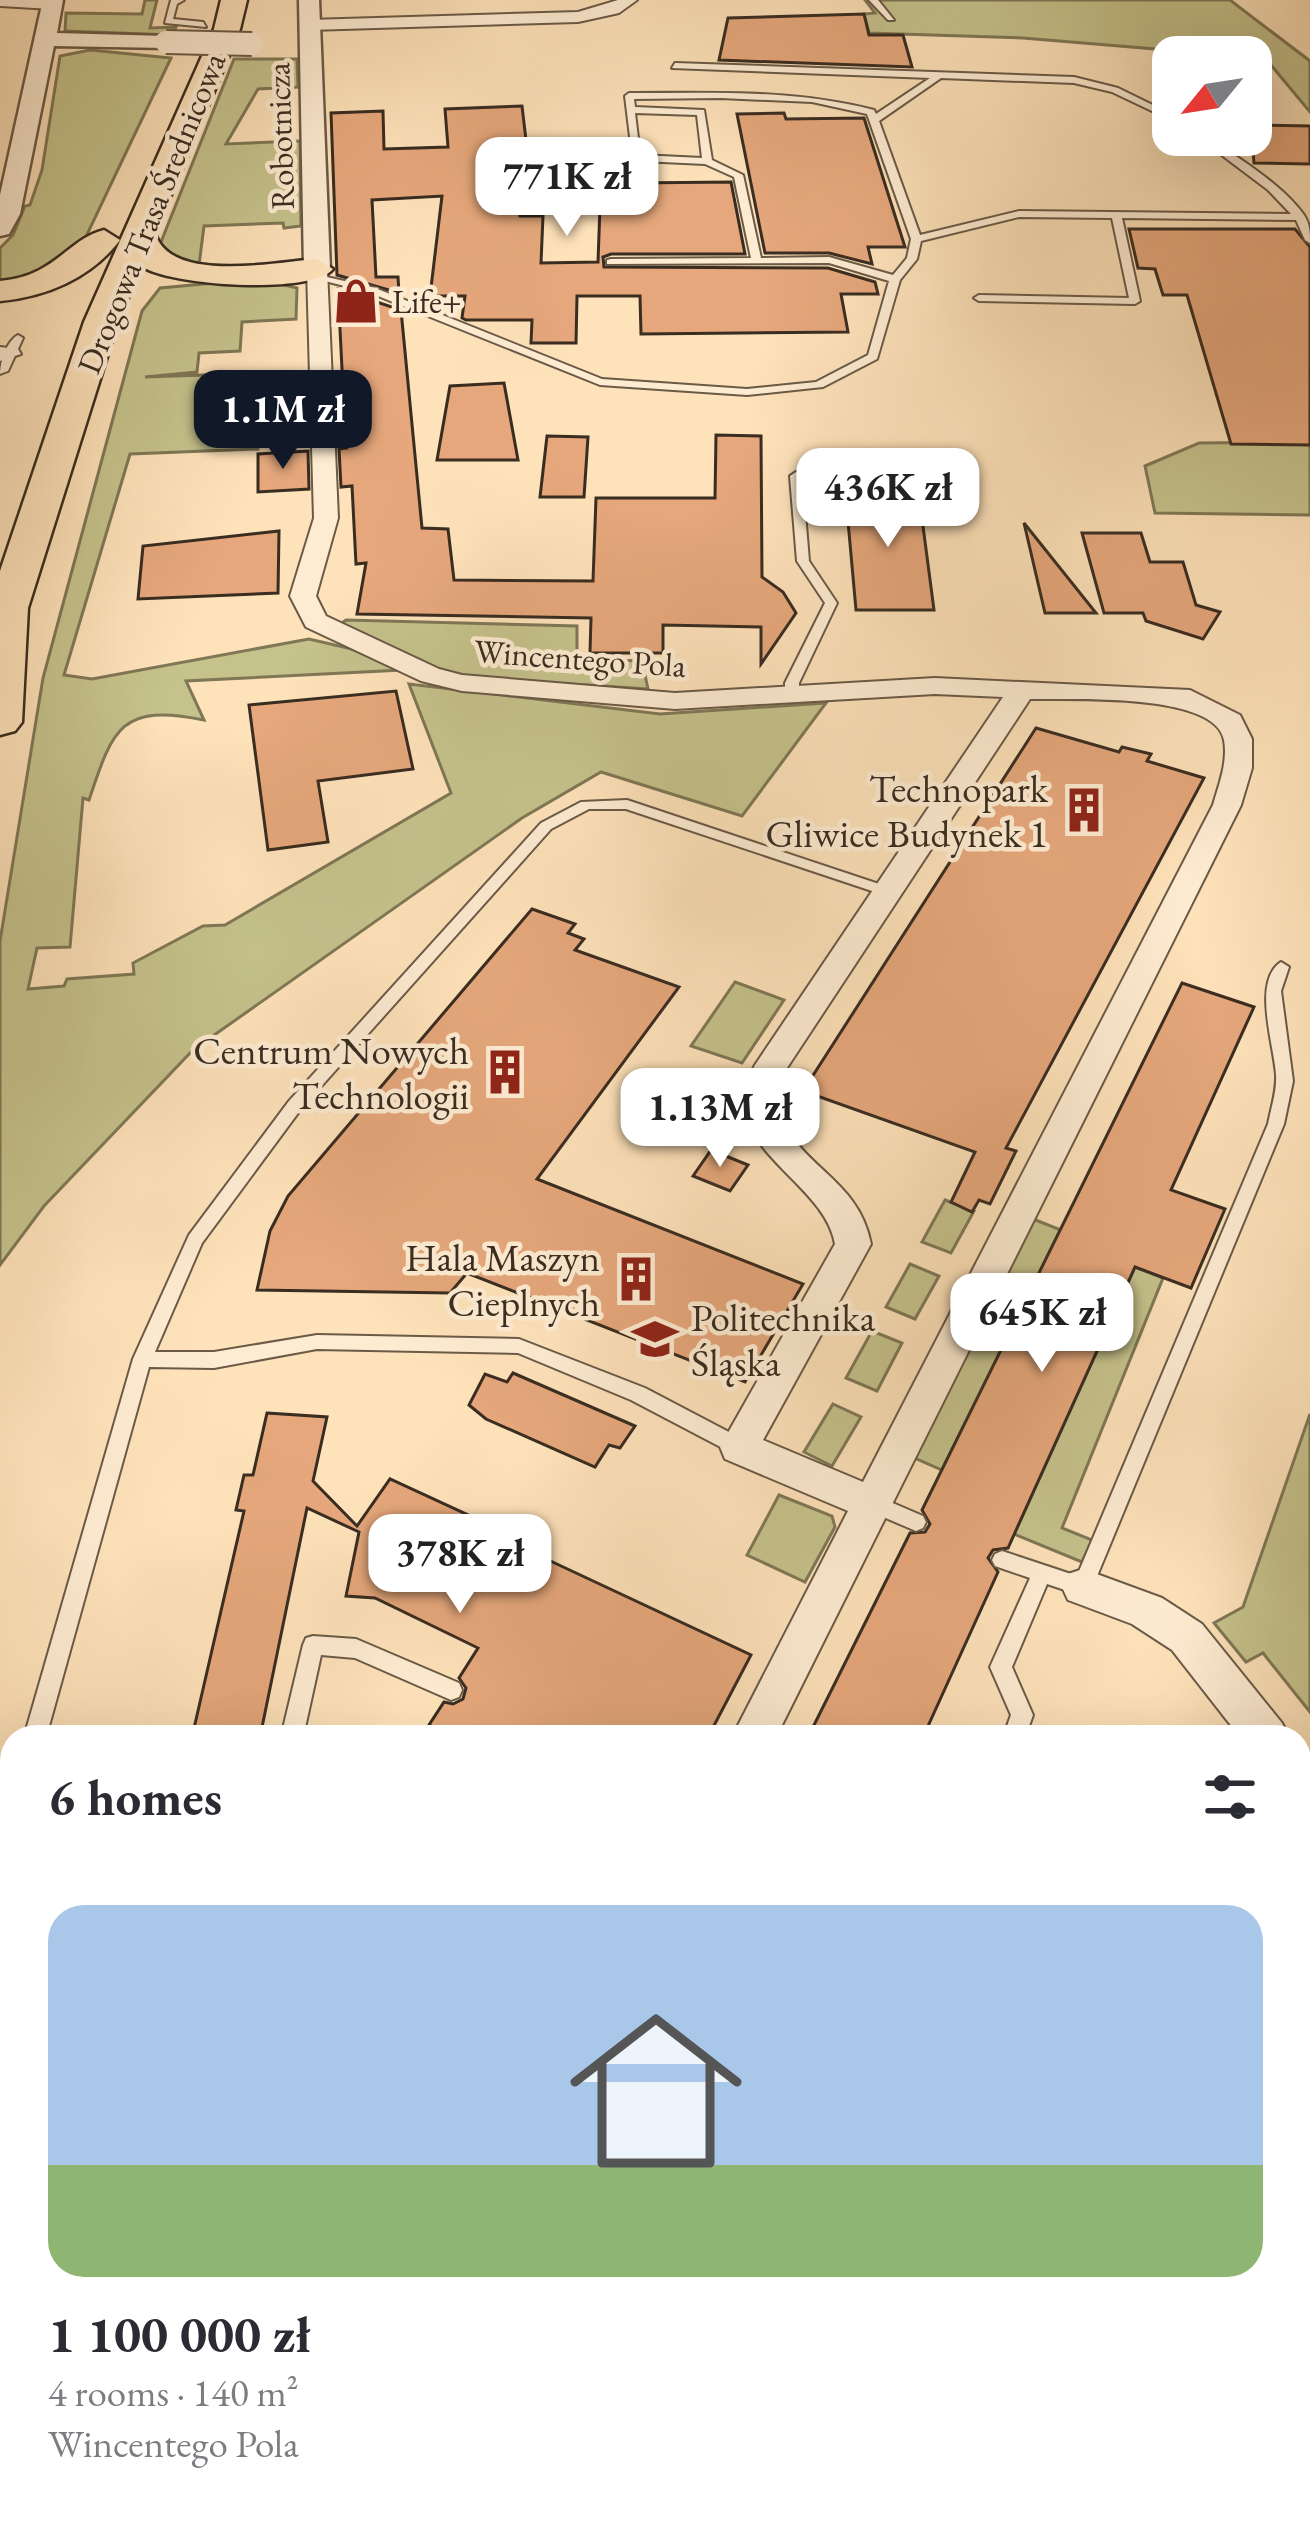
<!DOCTYPE html>
<html lang="en">
<head>
<meta charset="utf-8">
<style>
	:root { --surface:#fff; --page:#f7f7f7; --text:#2b2b33; --muted:#7c7c81; --accent:#111827 }
	body { margin:0; font-family:"EB Garamond",serif; background:var(--page); color:var(--text); height:100vh; display:flex; flex-direction:column; font-size:45px; white-space:nowrap }
	* { box-sizing:border-box; margin:0 }
	p { font-size:39px; color:var(--muted) }
	.icon { flex:none; width:66px; height:66px; fill:none; stroke:currentColor; stroke-width:2; stroke-linecap:round; stroke-linejoin:round }
	.map { position:relative; flex:1; overflow:hidden }
	.details { position:absolute; left:0px; top:1725px; width:1311px; height:804px; display:flex; flex-direction:column; background:var(--surface); border-radius:36px 36px 0 0; box-shadow:0 12px 48px #0002 }
	.details>* { flex:none }
	.needle { width:78px; rotate:240deg }
	.buttons { position:absolute; left:1152px; top:36px; display:grid; gap:24px }
	.buttons a { display:grid; place-items:center; width:120px; height:120px; border-radius:24px; background:var(--surface); box-shadow:0 12px 48px #0002; font-size:60px }
	.price { position:absolute; translate:-50% -102px; padding:0 27px; border-radius:24px; background:#fff; color:#222; font-size:39px; line-height:78px; filter:drop-shadow(0 3px 6px #0008) }
	.price::after { content:''; position:absolute; left:50%; top:72px; width:36px; height:27px; margin-left:-18px; background:inherit; clip-path:polygon(0 0,100% 0,50% 100%) }
	.price.on { background:var(--accent); color:#fff }
	ul { padding:0; list-style:none }
	li { display:grid; align-content:center; gap:24px; height:636px; padding:0 48px }
	li span { display:grid; place-items:center; height:372px; border-radius:36px; color:#555 }
	li>.icon { margin-inline-start:auto }
	span .icon { width:216px; height:216px; fill:#fffc; stroke-width:1 }
	li b { font-size:51px }
	h2 { display:flex; justify-content:space-between; align-items:center; height:144px; padding:0 48px; font-size:51px }
	.map>svg:first-child { display:block }
	.green { fill:#c5c28c; stroke:#7f7756; stroke-width:3 }
	.building { fill:#e5a77b; stroke:#392c21; stroke-width:3 }
	.lines { fill:none; stroke-linecap:round; stroke-linejoin:round }
	.service-casing { stroke:#6a5a47; stroke-width:4 }
	.minor-casing { stroke:#6a5a47; stroke-width:4 }
	.tertiary-casing { stroke:#6a5a47; stroke-width:5 }
	.primary-casing { stroke:#392c21; stroke-width:5 }
	.service { fill:#feecd2; fill-rule:evenodd }
	.minor { fill:#feecd2; fill-rule:evenodd }
	.tertiary { fill:#feecd2; fill-rule:evenodd }
	.primary { fill:#fee2ba; fill-rule:evenodd }
	.tertiary-bridge-casing { stroke:#6a5a47; stroke-width:26; stroke-linecap:butt }
	.tertiary-bridge { stroke:#feecd2; stroke-width:22 }
	.labels { text-anchor:middle; dominant-baseline:central; stroke-width:9; stroke-linejoin:round; paint-order:stroke }
	.far-street-label { font-size:33px; fill:#392c21; stroke:#feecd2 }
	.far-poi-label { font-size:33px; fill:#392c21; stroke:#feecd2; text-anchor:start }
	.poi-label { font-size:39px; fill:#392c21; stroke:#feecd2; text-anchor:end }
</style>
</head>
<body>
<div class="map">
<svg width="1310" height="2529" viewBox="0 0 1310 2529">
	<rect width="100%" height="100%" fill="#fee2ba"/>
	<filter id="stains"><feTurbulence type="fractalNoise" baseFrequency=".00167" numOctaves="4"/><feColorMatrix values="0 0 0 0 .2 0 0 0 0 .09 0 0 0 0 .02 0 0 0 .5 -.17"/></filter>
	<radialGradient id="worn" r=".72"><stop offset=".6" stop-color="#630" stop-opacity="0"/><stop offset="1" stop-color="#630" stop-opacity=".3"/></radialGradient>
	<g class="green">
		<path d="M145,0H157L150,28L176,27L172,35L65,31L66,13L142,14Z"/>
		<path d="M865,0H1230L1310,61V112L1270,64L1251,61V57L1023,38L869,33L864,14L875,13Z"/>
		<path d="M90,50L171,58L73,264L0,287V248L13,235L25,206L30,205L42,170L60,56Z"/>
		<path d="M234,59H297L298,87L258,89L226,144L300,141L301,226L284,228L283,223L204,226L199,265H183L159,247Z"/>
		<path d="M259,279L297,288L296,319L242,322L240,351L199,353L197,372L145,377L265,373L258,449L130,454L64,675L92,679L309,639L352,649L403,670L186,681L204,720C121,703 113,728 89,800L83,798L70,947L37,948L28,989L64,986L67,979L134,974L133,963L203,926L225,925L451,793L409,684L660,714L826,703L742,816L601,772L522,818L193,1050L44,1206L0,1265V941L43,678L142,311L160,288Z"/>
		<path d="M1310,442V515L1155,513L1145,466L1199,443Z"/>
		<path d="M346,620L577,626V659L642,661L648,689L463,677L407,658L339,625Z"/>
		<path d="M735,982L784,1000L742,1063L691,1046Z"/>
		<path d="M945,1200L974,1211L951,1253L922,1242Z"/>
		<path d="M1033,1219L1061,1230L942,1470L910,1456Z"/>
		<path d="M910,1264L939,1276L915,1319L886,1307Z"/>
		<path d="M1135,1267L1163,1278L1062,1528L1092,1540L1082,1562L1014,1534Z"/>
		<path d="M872,1331L902,1343L877,1391L846,1378Z"/>
		<path d="M833,1404L861,1417L832,1466L804,1452Z"/>
		<path d="M1310,1414V1712L1263,1653L1246,1662L1214,1623L1243,1607Z"/>
		<path d="M779,1495L832,1516L835,1527L805,1582L747,1555Z"/>
		<path d="M0,2075L12,2088V2189L0,2201Z"/>
		<path d="M723,2517H840L832,2529H713Z"/>
	</g>
	<g class="building">
		<path d="M864,14L869,35H903L912,67L719,60L728,18Z"/>
		<path d="M522,106L526,140L510,141L520,216H543L541,263L598,262L602,150H627L631,183L731,182L745,254H611L603,257L604,267L828,268L875,282L878,294H841L848,332L641,334L640,296H577L576,343H531L532,320H466L462,318L465,296H430L442,196L372,200L376,277H398L399,293L337,275L331,113L383,111L384,149L448,147L445,109Z"/>
		<path d="M784,113L786,119L864,118L905,247H868L872,264L829,253H765L737,114Z"/>
		<path d="M1251,125L1310,126V164L1254,163Z"/>
		<path d="M1129,229H1295L1310,247V445L1231,444L1187,295H1163L1155,269L1138,268Z"/>
		<path d="M338,289L401,310L422,528L448,529L454,580L593,581L596,498H715L716,435L761,436L762,577L783,592L796,613L761,664V627L663,625V653H590L591,618L357,614L366,563L356,564L352,486L341,487L339,449L347,448L361,388L343,389Z"/>
		<path d="M504,383L518,460H437L450,386Z"/>
		<path d="M547,436L588,437L584,497H540Z"/>
		<path d="M308,451L309,489L258,492V454Z"/>
		<path d="M845,488H918L934,610H856Z"/>
		<path d="M1024,523L1096,613H1045Z"/>
		<path d="M279,531L278,593L138,599L143,546Z"/>
		<path d="M1082,533H1141L1150,562H1183L1196,605L1220,612L1203,639L1146,621L1143,613H1104Z"/>
		<path d="M396,691L413,769L318,781L328,842L268,850L249,705Z"/>
		<path d="M1036,728L1119,752L1122,747L1151,754L1147,761L1204,778L1006,1148L1016,1151L990,1204L979,1200L972,1212L951,1202L975,1152L803,1091Z"/>
		<path d="M532,909L575,924L568,933L584,939L575,950L679,987L537,1179L803,1284L745,1382L467,1273L450,1293L257,1290L270,1231L288,1196Z"/>
		<path d="M1182,983L1254,1007L1171,1190L1225,1209L1191,1288L1135,1267L1008,1548L993,1550L988,1558L998,1572L923,1737H808L910,1533L925,1532L930,1524L922,1510Z"/>
		<path d="M711,1150L748,1165L730,1191L693,1176Z"/>
		<path d="M513,1373L635,1426L620,1448L609,1445L595,1467L486,1419L469,1405L485,1374L507,1382Z"/>
		<path d="M267,1413L327,1417L313,1481L357,1526L390,1479L516,1537L512,1543L751,1655L708,1737H453L429,1725L444,1702L453,1704L463,1699L466,1688L459,1678L478,1648L375,1598L346,1596L359,1532L307,1508L260,1737H192L244,1511L236,1510L244,1475H253Z"/>
	</g>
	<g class="lines">
		<g class="service-casing">
			<g id="service">
				<path d="M171,0H184L177,4L173,19L203,22L206,27L165,23Z"/>
				<path d="M869,0H878L894,20H888Z"/>
				<path d="M675,63L1074,77L1118,88L1173,115V121L1112,92L1074,83L941,78L879,121L920,235L1019,211L1291,214L1268,190L1195,135H1206C1238,159 1280,182 1304,215C1310,224 1310,233 1310,243L1305,240L1296,220L1122,218L1140,301L1135,304L979,301L974,298L979,295L1129,298L1112,218L1019,217L921,241L917,259L900,280L877,359L823,387L747,395L600,385L368,292L313,278L318,275L375,288L602,379L747,389L816,382L868,355L889,281L829,263L607,264V260L611,259L751,258L734,177L705,164L641,161L643,176L635,178L625,96L629,93C712,93 793,89 874,110L876,114L930,78L672,68ZM721,98L812,102L867,114L911,239L907,258L893,275L829,257L761,258L743,175L712,160L704,110L635,107L634,99ZM635,113L697,115L702,158L640,155Z"/>
				<path d="M18,335L23,338L8,371L0,374C0,361 7,341 18,335Z"/>
				<path d="M796,472L802,476L809,561L837,603L799,683V695L792,699L785,695V683L825,603L797,561L790,476Z"/>
				<path d="M627,800L894,889L897,892L894,895H884L626,809H589L551,829L301,1109L202,1243L155,1352H214L317,1335L519,1339L645,1388L746,1441L749,1447L746,1453L739,1455L732,1453L631,1400L518,1353L317,1349L214,1368L149,1367L46,1737H24L133,1359L189,1235L289,1101L541,823L581,802Z"/>
				<path d="M1281,962L1289,967L1281,991L1293,1081L1284,1124L1090,1593L1083,1596L1047,1584L1012,1667L1033,1715L1025,1737H1003L1011,1715L990,1667L1030,1578L995,1566L992,1560L995,1554L1002,1551L1077,1576L1268,1124C1271,1108 1277,1091 1276,1075C1274,1044 1252,981 1281,962Z"/>
				<path d="M874,1495L923,1516L926,1522L923,1528L916,1531L867,1510L864,1504L867,1498Z"/>
				<path d="M313,1636L356,1639L459,1683L462,1690L459,1697L451,1700L355,1658L321,1655L303,1737H281L303,1645L306,1638Z"/>
				<path d="M1310,1959V1985L1299,1991V1965Z"/>
			</g>
		</g>
		<g class="minor-casing">
			<g id="minor">
				<path d="M0,0H56L60,4L52,9L0,6Z"/>
				<path d="M618,0H637L619,13L578,22L309,30L301,25L309,20L578,12Z"/>
				<path d="M317,263L327,269L338,518L316,596L326,616L439,669L462,675L675,693L935,678L1190,690L1240,715L1252,739V768L1241,805L776,1737H732L848,1511L725,1459L720,1447L835,1244C824,1178 709,1145 755,1065L1003,697L935,694L675,709L462,691L421,681L306,627L290,596L314,518L307,269ZM1030,699C1070,700 1215,692 1224,740C1228,762 1219,784 1213,805L863,1482L763,1440L871,1244C856,1163 766,1164 783,1074Z"/>
				<path d="M0,347L18,349L21,354L0,361Z"/>
				<path d="M1083,1569L1162,1598L1202,1624L1282,1723L1289,1737H1240L1172,1650L1132,1624L1068,1600L1062,1587L1068,1574Z"/>
				<path d="M1299,1756L1310,1760V1812L1299,1808Z"/>
			</g>
		</g>
		<g class="tertiary-casing">
			<g id="tertiary">
				<path d="M43,0H63L57,33L166,36L177,42L166,48L54,46L20,214L9,234L0,236V195Z"/>
				<path d="M299,0H319L330,269L317,277L304,269Z"/>
				<path d="M0,1914L12,1919V1985L0,1980Z"/>
				<path d="M490,2517H566L571,2529H495Z"/>
			</g>
		</g>
		<g class="primary-casing">
			<g id="primary">
				<path d="M221,0H247L240,29L155,233C170,284 275,262 317,259L333,269C312,295 170,286 141,266L118,322L28,608L22,722L15,731L0,735V571L84,322L214,29Z"/>
				<path d="M104,230L120,240C91,278 46,297 0,301V281C56,276 66,240 104,230Z"/>
			</g>
		</g>
		<use href="#service" class="service"/>
		<use href="#minor" class="minor"/>
		<use href="#tertiary" class="tertiary"/>
		<use href="#primary" class="primary"/>
		<g class="tertiary-bridge-casing">
			<path id="tertiary-bridge" d="M166,42L252,44"/>
		</g>
		<use href="#tertiary-bridge" class="tertiary-bridge"/>
	</g>
	<defs>
		<g id="shop-bare" transform="scale(3.6)"><path d="M-5-2.5h2.3a2.7 3.5 0 0 1 5.4 0H5L5.5 6h-11ZM-1.5-2.5h3a1.5 2.3 0 0 0-3 0Z" fill="#8f2418" stroke="#feecd2" stroke-width="2.5" paint-order="stroke"/></g>
		<g id="building-bare" transform="scale(3.6)"><path d="M-4-6H4V6H1V3H-1V6H-4ZM-2.5-4.3h1.7v1.8h-1.7ZM.8-4.3h1.7v1.8H.8ZM-2.5-1h1.7V.8h-1.7ZM.8-1h1.7V.8H.8Z" fill="#8f2418" stroke="#feecd2" stroke-width="2.5" paint-order="stroke"/></g>
		<g id="university-bare" transform="scale(3.6)"><path d="M0-5L7-2L0 1L-7-2ZM-4 1L0 2.5L4 1V4Q0 6-4 4Z" fill="#8f2418" stroke="#feecd2" stroke-width="2.5" paint-order="stroke"/></g>
	</defs>
	<g fill-rule="evenodd">
		<use href="#shop-bare" x="356" y="301"/>
		<use href="#building-bare" x="1084" y="810"/>
		<use href="#building-bare" x="505" y="1072"/>
		<use href="#building-bare" x="636" y="1279"/>
		<use href="#university-bare" x="655" y="1339"/>
	</g>
	<g class="labels">
		<g class="far-street-label">
			<text transform="translate(280 136) rotate(-92)">Robotnicza</text>
			<text transform="translate(151 213) rotate(-68)">Drogowa Trasa Średnicowa</text>
			<text transform="translate(580 658) rotate(4)">Wincentego Pola</text>
		</g>
		<g class="far-poi-label">
			<text x="392" y="301">Life+</text>
		</g>
		<g class="poi-label">
			<text x="1048" y="788">Technopark<tspan x="1048" dy="45">Gliwice Budynek 1</tspan></text>
			<text x="469" y="1050">Centrum Nowych<tspan x="469" dy="45">Technologii</tspan></text>
			<text x="600" y="1257">Hala Maszyn<tspan x="600" dy="45">Cieplnych</tspan></text>
			<text x="691" y="1317" text-anchor="start">Politechnika<tspan x="691" dy="45">Śląska</tspan></text>
		</g>
	</g>
	<rect width="100%" height="100%" filter="url(#stains)"/>
	<rect width="100%" height="100%" fill="url(#worn)"/>
</svg>
<div class="buttons">
<a><svg class="needle" viewBox="-14 -14 28 28"><path d="M0-13l5 13h-10z" fill="#e53935"/><path d="M0 13l5-13h-10z" fill="#7c7c81"/></svg></a>
</div>
<b class="price" style="left:567px;top:239px">771K zł</b>
<b class="price on" style="left:283px;top:472px">1.1M zł</b>
<b class="price" style="left:888px;top:550px">436K zł</b>
<b class="price" style="left:720px;top:1170px">1.13M zł</b>
<b class="price" style="left:1042px;top:1375px">645K zł</b>
<b class="price" style="left:460px;top:1616px">378K zł</b>
<section class="details">
<h2>6 homes<svg class="icon" aria-label="filters" viewBox="0 0 24 24"><path d="M4 7h16M4 17h16"/><circle cx="9" cy="7" r="2"/><circle cx="15" cy="17" r="2"/></svg></h2>
<ul>
<li><span style="background:linear-gradient(#a9c7e8 70%,#8fb573 0)"><svg class="icon" aria-label="home" viewBox="0 0 24 24"><path d="M3 11l9-7 9 7M6 9v11h12V9"/></svg></span><div><b>1 100 000 zł</b><p>4 rooms · 140 m²</p><p>Wincentego Pola</p></div></li>
</ul>
</section>
</div>
</body>
</html>
